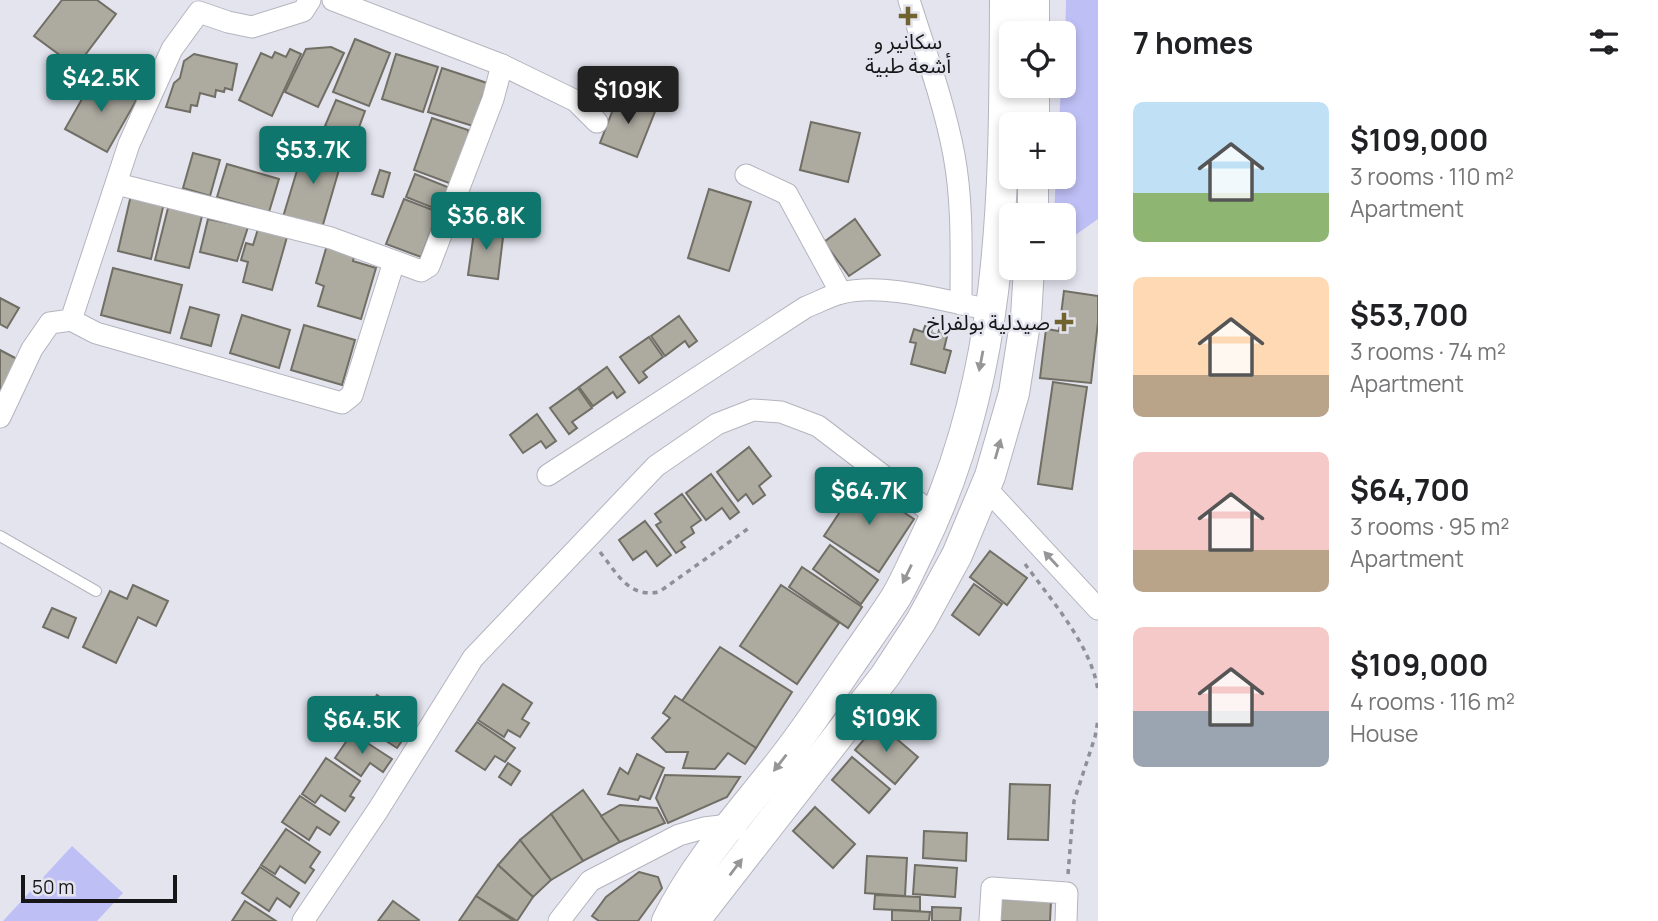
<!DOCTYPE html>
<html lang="en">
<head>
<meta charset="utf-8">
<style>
	:root { --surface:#fff; --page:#f6f6f6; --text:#202124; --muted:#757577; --accent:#0f766e }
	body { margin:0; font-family:Manrope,"Noto Sans Arabic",sans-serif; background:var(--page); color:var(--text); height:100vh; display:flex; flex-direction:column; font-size:26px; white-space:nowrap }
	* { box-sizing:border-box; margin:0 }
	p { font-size:23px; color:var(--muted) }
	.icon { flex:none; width:38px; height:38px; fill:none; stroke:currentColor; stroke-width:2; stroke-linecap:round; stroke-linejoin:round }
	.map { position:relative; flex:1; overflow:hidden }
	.panel { display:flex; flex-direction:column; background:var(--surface); width:560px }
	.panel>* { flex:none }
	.buttons { position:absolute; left:999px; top:21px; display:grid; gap:14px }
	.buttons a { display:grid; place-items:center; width:77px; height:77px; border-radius:10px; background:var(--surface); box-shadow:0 4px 10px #0003; font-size:35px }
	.scale { position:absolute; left:21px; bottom:18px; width:156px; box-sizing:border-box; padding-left:7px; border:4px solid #161619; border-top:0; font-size:19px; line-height:24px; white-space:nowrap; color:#161619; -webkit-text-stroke:5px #e4e4ef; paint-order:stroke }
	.price { position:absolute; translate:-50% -60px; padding:0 16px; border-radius:7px; background:var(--accent); color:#fff; font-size:23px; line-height:46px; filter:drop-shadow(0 2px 4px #0008) }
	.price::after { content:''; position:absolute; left:50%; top:42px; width:21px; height:16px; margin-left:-10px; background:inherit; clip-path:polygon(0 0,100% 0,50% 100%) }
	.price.current { background:#222; color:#fff }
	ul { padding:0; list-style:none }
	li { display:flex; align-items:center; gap:21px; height:175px; padding:0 35px }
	li span { display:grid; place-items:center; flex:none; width:196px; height:140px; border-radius:10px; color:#555 }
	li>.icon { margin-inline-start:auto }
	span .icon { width:84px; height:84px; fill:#fffc; stroke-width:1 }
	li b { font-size:30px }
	h2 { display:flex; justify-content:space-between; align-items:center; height:84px; padding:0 35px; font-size:30px }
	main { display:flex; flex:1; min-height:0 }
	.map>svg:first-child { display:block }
	.green { fill:#bebff5 }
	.building { fill:#adaba0; stroke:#716f65; stroke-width:2 }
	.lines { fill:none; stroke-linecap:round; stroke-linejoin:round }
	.lane-casing { stroke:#b4b4bf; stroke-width:12 }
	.street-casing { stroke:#b4b4bf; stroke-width:23 }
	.secondary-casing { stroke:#b4b4bf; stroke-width:32 }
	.path { stroke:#8f8f97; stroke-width:3.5; stroke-dasharray:5 5; stroke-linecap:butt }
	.lane { stroke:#fff; stroke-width:10 }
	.street { stroke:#fff; stroke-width:21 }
	.secondary { stroke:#fff; stroke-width:30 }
	.oneway { fill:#969698 }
	.poi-dot { fill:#706330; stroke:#e4e4ef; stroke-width:2.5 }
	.labels { text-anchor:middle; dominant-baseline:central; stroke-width:5; stroke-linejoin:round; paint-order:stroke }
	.poi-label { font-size:21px; fill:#161619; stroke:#e4e4ef }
</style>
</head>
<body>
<main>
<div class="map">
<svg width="1098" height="921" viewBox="0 0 1098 921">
	<rect width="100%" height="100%" fill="#e4e4ef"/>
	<g class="green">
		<path d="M1066,0H1098V219L1064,243V215H1054L1056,177H1064V124H1059L1061,86H1064Z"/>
		<path d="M72,846L123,893L97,921H3Z"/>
	</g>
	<g class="building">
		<path d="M62,0H97L116,14L76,67L34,36Z"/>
		<path d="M355,39L390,53L369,106L333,92Z"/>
		<path d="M331,47L344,53L318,107L285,92L306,49Z"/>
		<path d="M290,49L301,54L272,116L239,100L261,53L272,58L275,52L286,57Z"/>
		<path d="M194,54L237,64L232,90L225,88L224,92L216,90L215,97L200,93L197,106L191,105L190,112L166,107L174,83L180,78L184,61Z"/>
		<path d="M396,54L438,67L423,112L382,99Z"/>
		<path d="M442,68L487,83L473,126L428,112Z"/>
		<path d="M95,76L137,99L107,152L65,129Z"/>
		<path d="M619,94L656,109L637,157L600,143Z"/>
		<path d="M336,100L365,111L355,138L325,126Z"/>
		<path d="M432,118L468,130L470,139L456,181L449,183L414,170Z"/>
		<path d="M811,122L860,133L848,182L800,170Z"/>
		<path d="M305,144L343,156L322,228L283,217Z"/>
		<path d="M193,153L220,160L210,196L183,188Z"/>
		<path d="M227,164L279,179L269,212L217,197Z"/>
		<path d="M380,170L390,173L383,197L372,194Z"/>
		<path d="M415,174L450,188L441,211L406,197Z"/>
		<path d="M709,189L751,202L729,271L688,258Z"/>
		<path d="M131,195L164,203L151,259L118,251Z"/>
		<path d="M404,199L438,212L421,257L386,244Z"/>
		<path d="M169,204L203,212L189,268L155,260Z"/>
		<path d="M208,219L248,227L237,261L200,252Z"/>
		<path d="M855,219L880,255L849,276L824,242Z"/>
		<path d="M475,225L504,229L498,279L468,275Z"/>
		<path d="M258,229L287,237L272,290L243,282L248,262L241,260L246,243L253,245Z"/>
		<path d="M327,245L355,253L353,261L376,268L361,319L318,306L324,286L316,283Z"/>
		<path d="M113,268L182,285L170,333L101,315Z"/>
		<path d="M1064,291L1098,296V322L1091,383L1040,378L1046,329L1059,331Z"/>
		<path d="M0,298L19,308L7,328L0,324Z"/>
		<path d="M190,307L219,315L211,346L181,338Z"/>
		<path d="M242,315L290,330L279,368L230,353Z"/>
		<path d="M679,316L697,341L689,347L685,341L665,356L651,336Z"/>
		<path d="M304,325L355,340L342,385L291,370Z"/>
		<path d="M925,326L932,328L931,333L938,335L939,330L948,332L944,349L951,351L945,373L911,364L916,343L910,342L914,329L923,332Z"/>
		<path d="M649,337L663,357L643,372L647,377L639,383L620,357Z"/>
		<path d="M0,350L19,360L0,398Z"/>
		<path d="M607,367L625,392L617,398L613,392L593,406L579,387Z"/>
		<path d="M1053,382L1087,387L1072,489L1038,484Z"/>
		<path d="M578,388L592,408L572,422L577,428L569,434L550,408Z"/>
		<path d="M537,414L556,441L546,448L541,441L523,453L510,435Z"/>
		<path d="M749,447L771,476L759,486L765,495L753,504L746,494L738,501L717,472Z"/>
		<path d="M711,474L739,512L730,519L722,508L706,520L686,493Z"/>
		<path d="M859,483L914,519L879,572L824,536Z"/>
		<path d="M682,494L701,520L691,527L694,533L681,542L685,547L676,553L656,525L661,522L655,514Z"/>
		<path d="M645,521L671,555L657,566L646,551L633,560L619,540Z"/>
		<path d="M830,545L878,580L861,604L813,569Z"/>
		<path d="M990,551L1027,578L1007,605L970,577Z"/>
		<path d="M802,567L862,607L848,628L789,587Z"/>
		<path d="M974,584L1002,604L979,635L952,615Z"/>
		<path d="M133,585L168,601L156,626L138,617L116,663L83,647L110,591L127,599Z"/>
		<path d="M781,585L839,623L797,684L740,646Z"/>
		<path d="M52,608L76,618L68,638L43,627Z"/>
		<path d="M720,647L792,692L756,748L682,701Z"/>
		<path d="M503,684L532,703L522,719L529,723L520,737L508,730L504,737L478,720Z"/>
		<path d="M377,695L412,718L402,732L406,735L397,748L372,732L367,740L353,731Z"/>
		<path d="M675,696L756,748L745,764L728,753L715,769L683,768L688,752H666L652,738L670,718L663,713Z"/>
		<path d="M477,722L515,748L505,762L495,756L485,770L456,751Z"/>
		<path d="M878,723L918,757L895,784L855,750Z"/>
		<path d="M352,733L392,759L383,772L370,763L361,776L335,758Z"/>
		<path d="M637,754L664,768L650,799L640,796L638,800L608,794L620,768L628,774Z"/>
		<path d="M852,757L890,789L869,813L832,780Z"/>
		<path d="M326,758L360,781L350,796L354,798L345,811L321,795L315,803L302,794Z"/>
		<path d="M508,763L520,771L511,785L499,777Z"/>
		<path d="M665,775L740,777L727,797L668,823L656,798Z"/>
		<path d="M1010,784L1050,785L1048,840L1008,839Z"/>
		<path d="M583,790L620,842L583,861L551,814Z"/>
		<path d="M300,796L339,822L330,835L317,827L309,840L282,822Z"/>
		<path d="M620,805L657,808L665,823L620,842L601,816Z"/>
		<path d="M815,807L855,844L833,868L793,831Z"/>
		<path d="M551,814L583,861L551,880L520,840Z"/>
		<path d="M286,829L320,852L310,867L314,870L305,883L280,866L275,874L261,865Z"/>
		<path d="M924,831L967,833L966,861L923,858Z"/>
		<path d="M520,840L551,880L533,897L498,865Z"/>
		<path d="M867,856L907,858L905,896L865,893Z"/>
		<path d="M498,865L533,897L517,921L476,896Z"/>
		<path d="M915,865L957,868L955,897L913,894Z"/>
		<path d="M260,867L299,893L290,907L277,898L269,911L242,893Z"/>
		<path d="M639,872L658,877L662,888L638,921H599L592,916L606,897Z"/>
		<path d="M875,895L920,897V911L874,909Z"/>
		<path d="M476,896L514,921H459Z"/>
		<path d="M999,899L1051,901L1050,921H998Z"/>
		<path d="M245,901L276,921H232Z"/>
		<path d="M393,901L419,920L418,921H378Z"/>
		<path d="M932,907L961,908L960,921H932Z"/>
		<path d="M892,910L930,912L929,921H892Z"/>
	</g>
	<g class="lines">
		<g class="lane-casing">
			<path id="lane" d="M0,536L96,591"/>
		</g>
		<g class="street-casing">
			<g id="street">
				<path d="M333,0L502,65L576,101L597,122"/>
				<path d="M909,0C925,51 944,102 954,155C963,204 961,254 961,304"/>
				<path d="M746,175L787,194L841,293"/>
				<path d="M117,184L331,238L421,271L429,266L493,99L502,65"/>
				<path d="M71,320L96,333L342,403L352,395L394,262"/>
				<path d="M0,417L32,349L50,323L71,320L129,144L172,49L199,12L228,22L252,27L303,11L310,0"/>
				<path d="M548,475L806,307C817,303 829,296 841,293C886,282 947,302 991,310"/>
				<path d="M985,487L1098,609"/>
				<path d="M303,921L378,810L473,658L656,466L717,424L753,410L781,412L818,426L936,516"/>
				<path d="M559,921L590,881L679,835L704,828L729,825L736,829"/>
				<path d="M990,921L992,888L1067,893L1066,921"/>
			</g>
		</g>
		<g class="secondary-casing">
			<g id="secondary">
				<path d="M1034,33V0"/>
				<path d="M1034,124V86"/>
				<path d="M1033,215V177"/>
				<path d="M667,921C697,860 743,811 784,758C808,727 829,695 851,663C866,641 882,619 896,597C905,582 912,565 920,549C1006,374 1004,190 1005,0"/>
				<path d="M694,921L885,676L921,621L957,555L990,476L1014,393L1026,317L1029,268"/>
			</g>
		</g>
		<g class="path">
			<path d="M600,552C617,573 628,598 659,592L749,528"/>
			<path d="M1025,564C1051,600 1092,646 1098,691"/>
			<path d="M1068,874L1074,801L1095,737L1098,720"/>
		</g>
		<use href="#lane" class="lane"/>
		<use href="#street" class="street"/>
		<use href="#secondary" class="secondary"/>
	</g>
	<defs><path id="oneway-solid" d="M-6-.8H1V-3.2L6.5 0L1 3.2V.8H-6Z" transform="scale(1.75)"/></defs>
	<g class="oneway">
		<use href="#oneway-solid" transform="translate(981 361) rotate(101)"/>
		<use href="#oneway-solid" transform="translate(998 449) rotate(-74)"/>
		<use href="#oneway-solid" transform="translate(1051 559) rotate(-133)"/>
		<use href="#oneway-solid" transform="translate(907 574) rotate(116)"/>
		<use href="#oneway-solid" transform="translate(780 763) rotate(128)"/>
		<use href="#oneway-solid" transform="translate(736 867) rotate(-53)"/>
	</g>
	<g class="poi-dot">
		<path d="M904.5 5.5h7v7h7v7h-7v7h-7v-7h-7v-7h7z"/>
		<path d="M1060.5 311.5h7v7h7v7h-7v7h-7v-7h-7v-7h7z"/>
	</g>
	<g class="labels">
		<g class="poi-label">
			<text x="908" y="41">سكانير و<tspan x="908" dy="24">أشعة طبية</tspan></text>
			<text x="1050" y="322" text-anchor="end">صيدلية بولفراخ</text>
		</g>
	</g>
</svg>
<div class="buttons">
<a><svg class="icon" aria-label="locate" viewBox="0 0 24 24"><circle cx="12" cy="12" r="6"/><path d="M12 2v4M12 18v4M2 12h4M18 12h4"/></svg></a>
<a>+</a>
<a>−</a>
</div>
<div class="scale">50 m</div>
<b class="price" style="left:101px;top:114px">$42.5K</b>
<b class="price current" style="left:628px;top:126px">$109K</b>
<b class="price" style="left:313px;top:186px">$53.7K</b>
<b class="price" style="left:486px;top:252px">$36.8K</b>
<b class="price" style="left:869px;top:527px">$64.7K</b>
<b class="price" style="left:886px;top:754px">$109K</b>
<b class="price" style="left:362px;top:756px">$64.5K</b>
</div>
<section class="panel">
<h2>7 homes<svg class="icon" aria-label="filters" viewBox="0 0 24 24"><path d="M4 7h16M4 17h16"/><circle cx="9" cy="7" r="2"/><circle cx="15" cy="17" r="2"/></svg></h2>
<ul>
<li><span style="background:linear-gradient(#bfe0f5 65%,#8fb573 0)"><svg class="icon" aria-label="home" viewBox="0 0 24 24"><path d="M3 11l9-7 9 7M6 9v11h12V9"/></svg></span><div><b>$109,000</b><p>3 rooms · 110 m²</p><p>Apartment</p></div></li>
<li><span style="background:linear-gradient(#ffd9b3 70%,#b9a48a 0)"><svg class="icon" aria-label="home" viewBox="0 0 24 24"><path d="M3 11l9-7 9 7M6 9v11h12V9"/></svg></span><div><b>$53,700</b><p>3 rooms · 74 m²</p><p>Apartment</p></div></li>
<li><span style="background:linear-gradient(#f6c9c9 70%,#b9a48a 0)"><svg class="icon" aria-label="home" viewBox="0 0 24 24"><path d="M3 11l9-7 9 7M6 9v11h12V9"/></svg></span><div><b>$64,700</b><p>3 rooms · 95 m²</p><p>Apartment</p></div></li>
<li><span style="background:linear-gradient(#f6c9c9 60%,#9aa5b1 0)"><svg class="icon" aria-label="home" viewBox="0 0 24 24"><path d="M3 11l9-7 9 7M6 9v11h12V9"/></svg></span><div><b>$109,000</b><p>4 rooms · 116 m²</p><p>House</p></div></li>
</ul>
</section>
</main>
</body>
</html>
